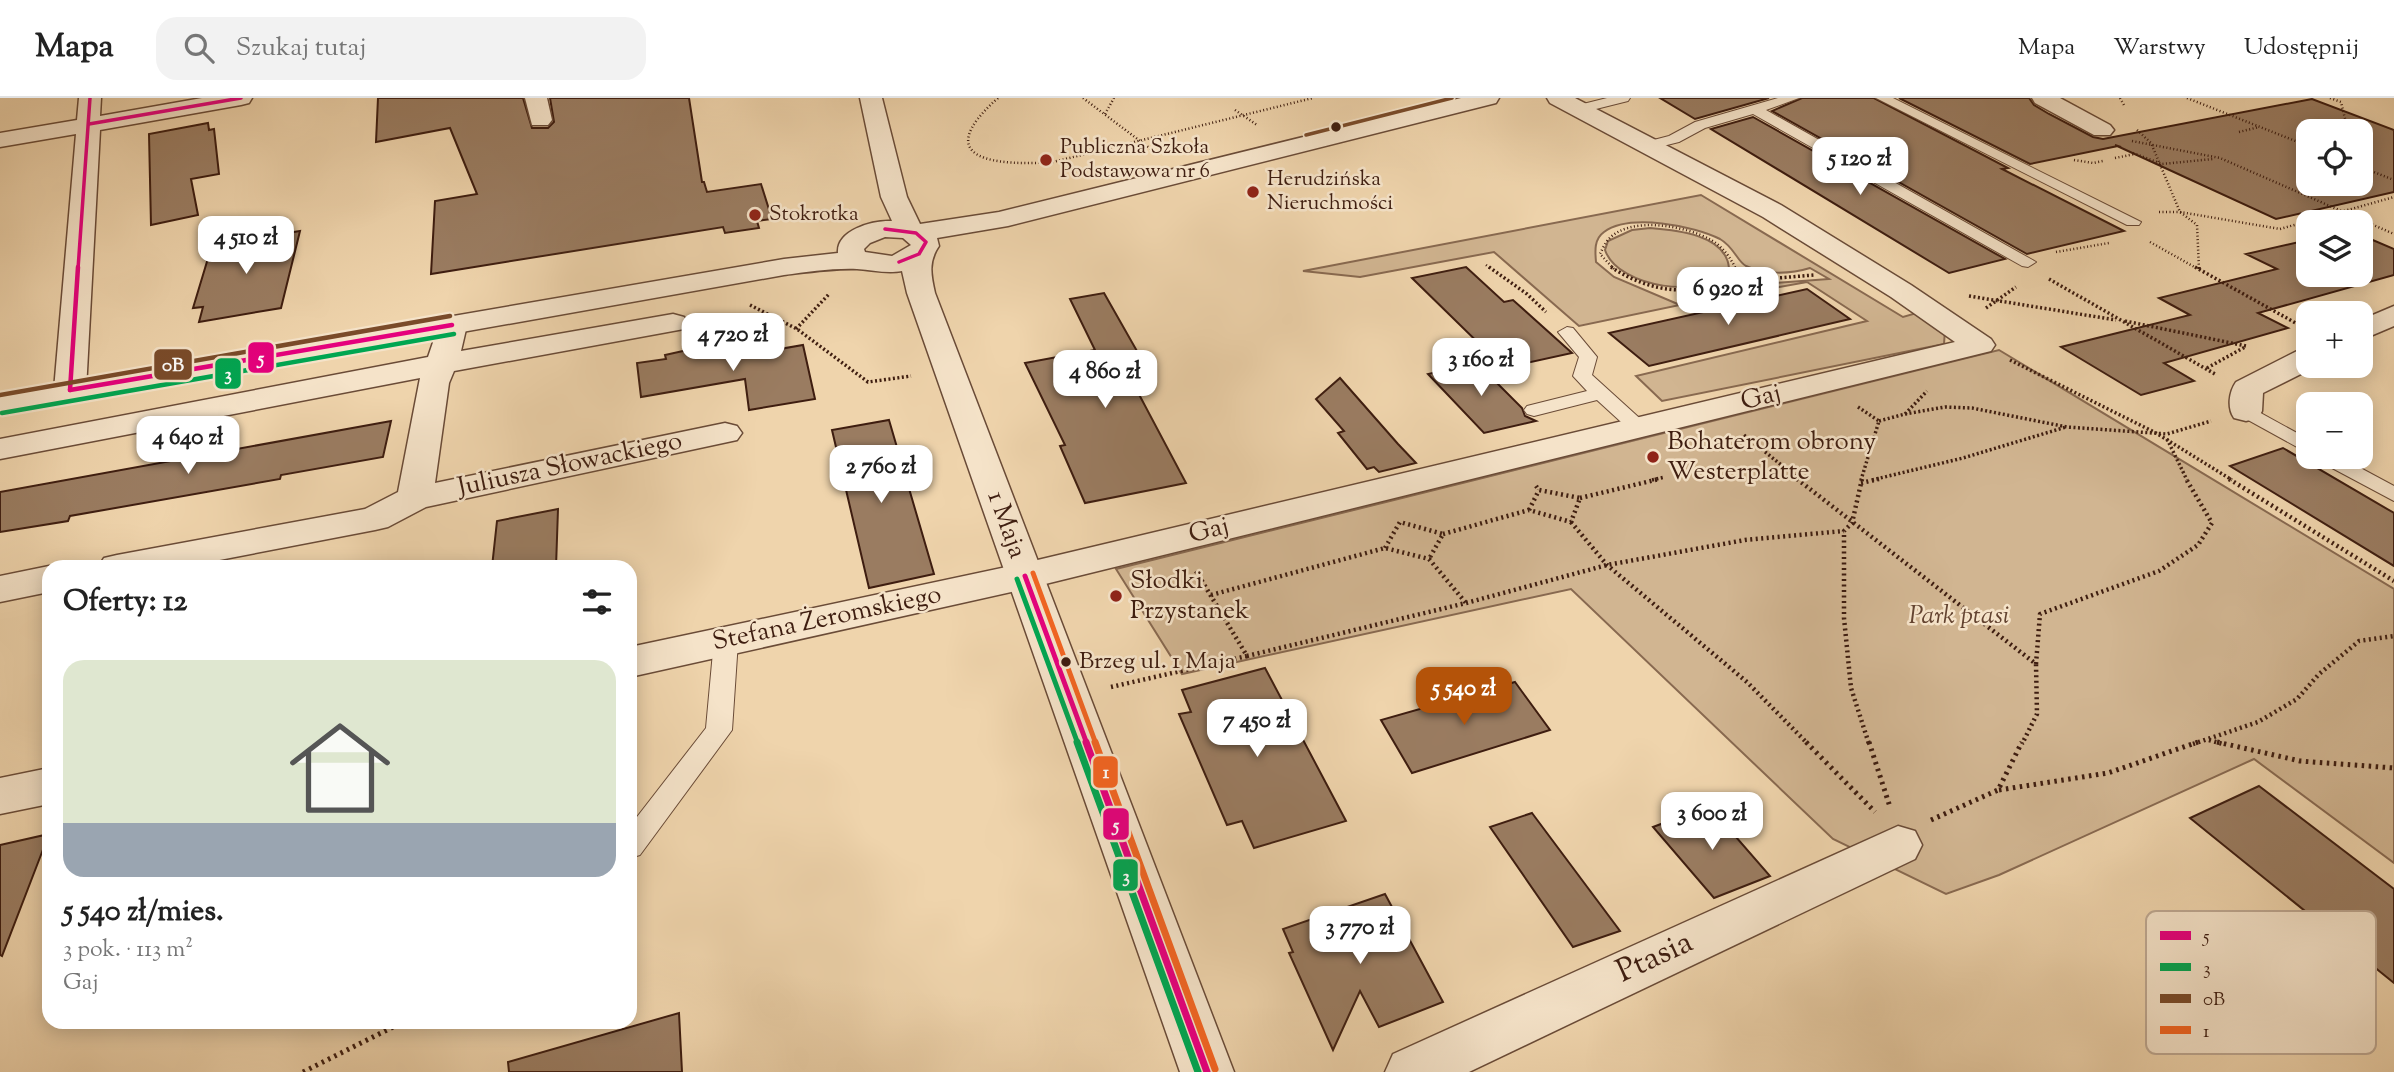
<!DOCTYPE html>
<html lang="pl">
<head>
<meta charset="utf-8">
<style>
	:root { --surface:#fff; --page:#f2f2f2; --text:#222; --muted:#767676; --line:#e0e0e0; --accent:#b45309 }
	body { margin:0; font-family:"Sorts Mill Goudy",serif; background:var(--page); color:var(--text); height:100vh; display:flex; flex-direction:column; font-size:26px; white-space:nowrap }
	* { box-sizing:border-box; margin:0 }
	p { font-size:23px; color:var(--muted) }
	.icon { flex:none; width:38px; height:38px; fill:none; stroke:currentColor; stroke-width:2; stroke-linecap:round; stroke-linejoin:round }
	.map { position:relative; flex:1; overflow:hidden }
	.panel { position:absolute; left:42px; top:462px; width:595px; height:469px; display:flex; flex-direction:column; background:var(--surface); border-radius:21px; box-shadow:0 4px 18px #0003 }
	.panel>* { flex:none }
	.controls { position:absolute; left:2296px; top:21px; display:grid; gap:14px }
	.controls a { display:grid; place-items:center; width:77px; height:77px; border-radius:14px; background:var(--surface); box-shadow:0 4px 18px #0003; font-size:35px }
	.price { position:absolute; translate:-50% -60px; padding:0 16px; border-radius:14px; background:#fff; color:#222; font-size:23px; line-height:46px; filter:drop-shadow(0 2px 4px #0008) }
	.price::after { content:''; position:absolute; left:50%; top:42px; width:21px; height:16px; margin-left:-10px; background:inherit; clip-path:polygon(0 0,100% 0,50% 100%) }
	.price.on { background:var(--accent); color:#fff }
	ul { padding:0; list-style:none }
	li { display:grid; align-content:center; gap:14px; height:371px; padding:0 21px }
	li span { display:grid; place-items:center; height:217px; border-radius:21px; color:#555 }
	li>.icon { margin-inline-start:auto }
	span .icon { width:126px; height:126px; fill:#fffc; stroke-width:1 }
	li b { font-size:30px }
	h2 { display:flex; justify-content:space-between; align-items:center; height:84px; padding:0 21px; font-size:30px }
	header { display:flex; align-items:center; gap:42px; box-sizing:border-box; height:98px; padding:0 35px; background:var(--surface); border-bottom:2px solid var(--line) }
	header strong { font-size:33px }
	nav { display:flex; gap:38px; margin-inline-start:auto; font-size:24px }
	.search { width:490px; height:63px; background:var(--page); display:flex; align-items:center; gap:18px; box-sizing:border-box; padding:0 24px; border-radius:21px; color:var(--muted); font-size:26px }
	.map>svg:first-child { display:block }
	.green { fill:#d1b591; stroke:#886950; stroke-width:2 }
	.building { fill:#9a7c61; stroke:#3e1d10; stroke-width:2; fill-rule:evenodd }
	.lines { fill:none; stroke-linecap:round; stroke-linejoin:round }
	.service-casing { stroke:#6a4b37; stroke-width:2 }
	.minor-casing { stroke:#6a4b37; stroke-width:3 }
	.tertiary-casing { stroke:#6a4b37; stroke-width:3 }
	.path-far3 { stroke:#3e1d10; stroke-width:2.5; stroke-dasharray:1 2.5; stroke-linecap:butt }
	.path-far2 { stroke:#3e1d10; stroke-width:3.5; stroke-dasharray:2 2.5; stroke-linecap:butt }
	.path-far1 { stroke:#3e1d10; stroke-width:4.5; stroke-dasharray:2 3.5; stroke-linecap:butt }
	.path { stroke:#3e1d10; stroke-width:5; stroke-dasharray:2.5 4.5; stroke-linecap:butt }
	.service { fill:#f5e3c9; fill-rule:evenodd }
	.minor { fill:#f5e3c9; fill-rule:evenodd }
	.tertiary { fill:#f5e3c9; fill-rule:evenodd }
	.bus-1-far3-casing { stroke:#f5e3c9; stroke-width:7 }
	.bus-1-far2-casing { stroke:#f5e3c9; stroke-width:9 }
	.bus-1-far1-casing { stroke:#f5e3c9; stroke-width:10 }
	.bus-1-casing { stroke:#f5e3c9; stroke-width:12 }
	.bus-2-far2-casing { stroke:#f5e3c9; stroke-width:9 }
	.bus-2-far1-casing { stroke:#f5e3c9; stroke-width:10 }
	.bus-2-casing { stroke:#f5e3c9; stroke-width:12 }
	.bus-3-far1-casing { stroke:#f5e3c9; stroke-width:7 }
	.bus-3-casing { stroke:#f5e3c9; stroke-width:9 }
	.bus-4-far1-casing { stroke:#f5e3c9; stroke-width:10 }
	.bus-4-casing { stroke:#f5e3c9; stroke-width:12 }
	.bus-1-far3 { stroke:#e5007d; stroke-width:3.5 }
	.bus-1-far2 { stroke:#e5007d; stroke-width:4.5 }
	.bus-1-far1 { stroke:#e5007d; stroke-width:5 }
	.bus-1 { stroke:#e5007d; stroke-width:7 }
	.bus-2-far2 { stroke:#00a651; stroke-width:4.5 }
	.bus-2-far1 { stroke:#00a651; stroke-width:5 }
	.bus-2 { stroke:#00a651; stroke-width:7 }
	.bus-3-far1 { stroke:#7a4b2a; stroke-width:3.5 }
	.bus-3 { stroke:#7a4b2a; stroke-width:4.5 }
	.bus-4-far1 { stroke:#f26522; stroke-width:5 }
	.bus-4 { stroke:#f26522; stroke-width:7 }
	.bus-dot { fill:#3e1d10; stroke:#f5e3c9; stroke-width:2.5 }
	.poi-dot { fill:#8f2418; stroke:#f5e3c9; stroke-width:2.5 }
	.labels { text-anchor:middle; dominant-baseline:central; stroke-width:5; stroke-linejoin:round; paint-order:stroke }
	.far-poi-label { font-size:21px; fill:#3e1d10; stroke:#f5e3c9; text-anchor:start }
	.bus-label { font-size:24px; fill:#3e1d10; stroke:#f5e3c9; text-anchor:start }
	.street-label { font-size:26px; fill:#3e1d10; stroke:#f5e3c9 }
	.poi-label { font-size:26px; fill:#3e1d10; stroke:#f5e3c9; text-anchor:start }
	.park-label { font-size:26px; font-style:italic; fill:#634330; stroke:#f5e3c9 }
	.near-street-label { font-size:32px; fill:#3e1d10; stroke:#f5e3c9 }
	.key { fill:#f5e3c9; stroke:#bea892; stroke-width:2 }
	.key-label { font-size:19px; fill:#3e1d10 }
	.line-badge { stroke:#f5e3c9; stroke-width:2.5 }
	.badge-label { font-size:19px; text-anchor:middle; font-weight:bold; fill:#fff }
</style>
</head>
<body>
<header>
<strong>Mapa</strong>
<div class="search"><svg class="icon" aria-label="search" viewBox="0 0 24 24"><circle cx="10" cy="10" r="6"/><path d="M15 15l6 6"/></svg>Szukaj tutaj</div>
<nav><a>Mapa</a><a>Warstwy</a><a>Udostępnij</a></nav>
</header>
<div class="map">
<svg width="2394" height="974" viewBox="0 0 2394 974">
	<rect width="100%" height="100%" fill="#efd4ac"/>
	<filter id="stains"><feTurbulence type="fractalNoise" baseFrequency=".00286" numOctaves="4"/><feColorMatrix values="0 0 0 0 .2 0 0 0 0 .09 0 0 0 0 .02 0 0 0 .5 -.17"/></filter>
	<radialGradient id="worn" r=".72"><stop offset=".6" stop-color="#630" stop-opacity="0"/><stop offset="1" stop-color="#630" stop-opacity=".3"/></radialGradient>
	<g class="green">
		<path d="M1701,97L1903,219L1920,214L1945,232L1944,246L1662,303L1636,278L1867,223L1807,184L1708,202L1702,194L1727,188L1739,177L1774,185L1829,181L1810,170C1791,176 1764,177 1746,168C1737,163 1734,149 1720,141C1694,128 1630,115 1604,134C1594,141 1595,153 1596,164L1614,179L1680,207L1579,228L1494,154L1360,179L1303,173Z"/>
		<path d="M1650,130C1677,132 1726,137 1729,170C1706,203 1618,190 1605,152L1608,143L1632,132Z"/>
		<path d="M1999,252L2394,491V765L2254,661L1999,777L1946,796L1833,741L1571,491L1182,576L1116,471Z"/>
	</g>
	<g class="building">
		<path d="M378,0H523L532,30H548L554,24L550,0H689L702,84H704L707,94L761,86L772,121L757,123L759,130L725,135L723,129L431,176L435,103L477,96L450,30L376,44Z"/>
		<path d="M1660,0H1769L1695,21Z"/>
		<path d="M1802,0H1874L2008,70L2002,71L2124,133L2027,156L1772,13Z"/>
		<path d="M1899,0H2029L2034,7L2049,16L2093,39L2103,41L2312,1L2394,32V94L2276,121L2115,47L2118,48L2030,66ZM2308,33H2361V86H2308Z"/>
		<path d="M1753,19L2005,161L1949,175L1711,31Z"/>
		<path d="M208,25L209,32L214,31L219,76L191,81L198,117L151,127L149,36Z"/>
		<path d="M300,133L281,210L199,224L203,209L193,210L212,147Z"/>
		<path d="M2361,137L2394,151V177L2258,215L2288,230L2164,265L2194,283L2141,297L2061,249L2190,217L2159,200L2277,171L2246,156L2308,142V177H2361Z"/>
		<path d="M1466,169L1504,204L1513,202L1572,255L1504,270L1412,180Z"/>
		<path d="M1807,191L1850,221L1649,268L1609,235Z"/>
		<path d="M1104,195L1154,283L1134,287L1186,385L1085,405L1060,348L1065,347L1025,265L1095,252L1070,201Z"/>
		<path d="M754,242L757,255L803,247L815,301L749,312L745,281L641,299L637,265L666,261L665,257L692,251Z"/>
		<path d="M1477,265L1522,310L1525,318L1536,323L1484,335L1428,276Z"/>
		<path d="M1340,280L1398,346L1416,365L1379,374L1374,369L1367,371L1338,335L1344,333L1316,301Z"/>
		<path d="M889,322L934,476L869,490L832,332Z"/>
		<path d="M391,323L383,359L281,377L280,381L70,418L68,423L0,434V394Z"/>
		<path d="M2283,350L2394,415V468L2230,368Z"/>
		<path d="M558,411L556,469H492L497,423Z"/>
		<path d="M1265,570L1346,723L1254,750L1242,723L1227,727L1179,616L1191,614L1182,592Z"/>
		<path d="M1515,584L1550,632L1412,675L1381,622Z"/>
		<path d="M2259,688L2394,791V885L2190,720Z"/>
		<path d="M1709,708L1770,778L1714,800L1653,729Z"/>
		<path d="M1532,715L1620,833L1573,849L1490,729Z"/>
		<path d="M49,736L2,858L0,857V747Z"/>
		<path d="M1385,796L1443,904L1379,929L1360,893L1333,952L1289,855L1293,854L1283,831Z"/>
		<path d="M679,915L682,974H509L508,964Z"/>
	</g>
	<g class="lines">
		<g class="service-casing">
			<g id="service">
				<path d="M1607,0H1630L1628,3L1580,15L1573,11L1575,8Z"/>
				<path d="M1778,0H1799L1766,12L2036,164L2028,169L2022,168L1753,16L1705,30L1679,44L1647,52L1640,48L1642,45L1669,38L1695,24Z"/>
				<path d="M1876,0H1893L2141,124L2139,127H2127Z"/>
				<path d="M1567,229L1573,230L1597,259L1592,277L1646,326L1649,330L1646,334H1632L1597,302L1534,318L1527,316L1524,312L1527,308L1587,293L1573,278L1579,259L1558,234Z"/>
				<path d="M2246,307L2308,341V355L2239,317L2236,313L2239,309Z"/>
				<path d="M2316,359H2340L2394,388V403L2319,363Z"/>
				<path d="M726,535L734,537L738,543L732,632L640,757L630,760V728L706,630L714,543L718,537Z"/>
			</g>
		</g>
		<g class="minor-casing">
			<g id="minor">
				<path d="M79,0H101L100,18L202,0H252L249,5L241,7L100,32L86,292L81,299L70,302L59,299L54,292L76,36L0,49V35L77,22Z"/>
				<path d="M525,0H547L552,22L548,27H532Z"/>
				<path d="M1547,0H1575L1781,107L1911,187L1991,241L1995,247L1991,253L1025,491L630,579V549L1025,465L1955,244L1891,199L1763,119L1550,5Z"/>
				<path d="M2032,0H2060L2110,27L2114,32L2110,37H2094L2035,5Z"/>
				<path d="M2394,208V228L2361,242V222Z"/>
				<path d="M673,216L684,219L688,225L684,231L454,273L449,285L435,385L725,325L737,328L742,335L737,342L426,409L388,429L375,432L183,469H98L104,460L117,457L365,411L398,394L420,280L0,361V341L428,259L441,221L452,218L463,221L467,227L461,253Z"/>
				<path d="M2308,251V268H2317L2263,295L2262,313L2258,320L2246,323L2234,320C2227,310 2229,294 2236,284L2297,253Z"/>
				<path d="M49,468L52,469H49V494L0,504V478Z"/>
				<path d="M49,670V706L0,716V680Z"/>
				<path d="M1898,728L1915,733L1922,747L1915,761L1469,974H1385L1393,956Z"/>
			</g>
		</g>
		<g class="tertiary-casing">
			<path id="tertiary" d="M860,0H882L907,99L920,126L999,114L1461,0H1499L1496,5L1008,128L937,140L939,148C928,164 931,177 935,195L1234,974H1180L907,195L902,173C886,176 873,172 857,171C833,170 808,174 784,177L0,316V296L784,161L838,155C836,132 873,122 892,123L881,99ZM885,139L903,140L911,147L892,158L865,154L864,151L870,145Z"/>
		</g>
		<g class="path-far3">
			<path d="M998,0C927,63 998,68 1053,64L1313,0"/>
			<path d="M1083,0L1152,52"/>
			<path d="M2120,0L2125,9"/>
			<path d="M2187,0L2308,48"/>
			<path d="M2330,0L2341,4L2348,33"/>
			<path d="M1235,12L1257,27"/>
			<path d="M1105,16L1114,0"/>
			<path d="M2137,32L2151,45L2180,114L2197,127L2199,171"/>
			<path d="M2239,34L2259,29"/>
			<path d="M2132,43L2220,60L2394,136"/>
			<path d="M2133,55L2162,66L2213,61"/>
			<path d="M2115,60L2135,56"/>
			<path d="M2074,62L2093,65L2103,63"/>
			<path d="M2361,69L2394,82"/>
			<path d="M2159,114H2180L2280,131L2394,99"/>
			<path d="M2150,144L2198,171"/>
			<path d="M2056,154L2109,145"/>
			<path d="M1486,167L1491,171"/>
			<path d="M1614,171L1600,156C1602,152 1605,145 1608,142C1629,117 1687,128 1711,142C1723,149 1730,159 1736,171"/>
		</g>
		<g class="path-far2">
			<path d="M1489,169L1527,196L1546,214"/>
			<path d="M1611,169C1649,194 1700,204 1736,171"/>
			<path d="M2195,169L2301,228"/>
			<path d="M2199,169V172"/>
			<path d="M1736,171L1778,180L1814,177"/>
			<path d="M2049,181L2215,276"/>
			<path d="M1679,193L1697,207"/>
			<path d="M1969,198L2116,222"/>
			<path d="M750,207L797,231L868,284L911,278"/>
			<path d="M1986,210L2016,189"/>
			<path d="M2125,223L2246,248"/>
			<path d="M796,231L830,195"/>
			<path d="M2010,262L2156,335L2232,382"/>
			<path d="M2207,270L2245,249"/>
			<path d="M1858,309L1879,323L1861,382"/>
			<path d="M1905,316L1945,309L1972,310L2067,329L2167,336L2211,323"/>
			<path d="M1879,323L1905,316L1927,293"/>
			<path d="M1744,337L1800,382"/>
			<path d="M2167,341L2187,382"/>
			<path d="M1652,382L1665,379"/>
			<path d="M1872,382L1963,360L2066,329"/>
		</g>
		<g class="path-far1">
			<path d="M1797,381L2036,566L2037,616L2022,646"/>
			<path d="M1862,381L1852,425L1844,433V520L1851,590L1869,646"/>
			<path d="M2229,381L2394,483"/>
			<path d="M1861,385L1879,381"/>
			<path d="M1580,400L1659,381"/>
			<path d="M1529,412L1539,392"/>
			<path d="M1571,424L1607,467L1747,584L1808,646"/>
			<path d="M1443,436L1529,412L1571,424L1580,400L1539,392L1536,388"/>
			<path d="M1385,450L1400,424L1443,436L1429,461"/>
			<path d="M1196,473L1247,558L1466,505L1607,467L1745,442L1844,433"/>
			<path d="M1211,497L1385,450L1429,461L1466,505"/>
			<path d="M2036,566L2040,516L2159,473L2198,447L2212,425L2186,381"/>
			<path d="M1111,589L1247,558"/>
			<path d="M2209,642L2223,646"/>
			<path d="M2193,646L2258,624L2297,601L2319,576L2359,543L2394,538"/>
		</g>
		<g class="path">
			<path d="M1806,644L1875,714"/>
			<path d="M1869,644L1890,709"/>
			<path d="M2217,644L2300,663L2394,670"/>
			<path d="M1999,692L2108,675L2198,644"/>
			<path d="M1931,722L1998,692L2022,644"/>
			<path d="M303,974L403,924"/>
		</g>
		<use href="#service" class="service"/>
		<use href="#minor" class="minor"/>
		<use href="#tertiary" class="tertiary"/>
		<g class="bus-1-far3-casing">
			<g id="bus-1-far3">
				<path d="M89,26L241,0"/>
				<path d="M885,131L916,135L926,144L919,156L899,164"/>
				<path d="M78,171L90,0"/>
			</g>
		</g>
		<g class="bus-1-far2-casing">
			<g id="bus-1-far2">
				<path d="M70,292L452,227"/>
				<path d="M70,292L78,169"/>
			</g>
		</g>
		<g class="bus-1-far1-casing">
			<path id="bus-1-far1" d="M1025,478L1087,646"/>
		</g>
		<g class="bus-1-casing">
			<path id="bus-1" d="M1086,644L1207,974"/>
		</g>
		<g class="bus-2-far2-casing">
			<path id="bus-2-far2" d="M2,315L454,236"/>
		</g>
		<g class="bus-2-far1-casing">
			<path id="bus-2-far1" d="M1017,481L1078,646"/>
		</g>
		<g class="bus-2-casing">
			<path id="bus-2" d="M1077,644L1198,974"/>
		</g>
		<g class="bus-3-far1-casing">
			<path id="bus-3-far1" d="M1306,37L1452,0"/>
		</g>
		<g class="bus-3-casing">
			<path id="bus-3" d="M0,297L450,218"/>
		</g>
		<g class="bus-4-far1-casing">
			<path id="bus-4-far1" d="M1033,475L1096,646"/>
		</g>
		<g class="bus-4-casing">
			<path id="bus-4" d="M1095,644L1215,971"/>
		</g>
		<use href="#bus-1-far3" class="bus-1-far3"/>
		<use href="#bus-1-far2" class="bus-1-far2"/>
		<use href="#bus-1-far1" class="bus-1-far1"/>
		<use href="#bus-1" class="bus-1"/>
		<use href="#bus-2-far2" class="bus-2-far2"/>
		<use href="#bus-2-far1" class="bus-2-far1"/>
		<use href="#bus-2" class="bus-2"/>
		<use href="#bus-3-far1" class="bus-3-far1"/>
		<use href="#bus-3" class="bus-3"/>
		<use href="#bus-4-far1" class="bus-4-far1"/>
		<use href="#bus-4" class="bus-4"/>
	</g>
	<g class="bus-dot">
		<circle cx="1336" cy="29" r="6"/>
		<circle cx="1066" cy="564" r="6"/>
	</g>
	<g class="poi-dot">
		<circle cx="1046" cy="62" r="7"/>
		<circle cx="1253" cy="94" r="7"/>
		<circle cx="755" cy="117" r="7"/>
		<circle cx="1653" cy="359" r="7"/>
		<circle cx="1116" cy="498" r="7"/>
	</g>
	<g class="labels">
		<g class="far-poi-label">
			<text x="1060" y="50">Publiczna Szkoła<tspan x="1060" dy="24">Podstawowa nr 6</tspan></text>
			<text x="1267" y="82">Herudzińska<tspan x="1267" dy="24">Nieruchmości</tspan></text>
			<text x="769" y="117">Stokrotka</text>
		</g>
		<g class="bus-label">
			<text x="1079" y="564">Brzeg ul. 1 Maja</text>
		</g>
		<g class="street-label">
			<text transform="translate(1761 300) rotate(-14)">Gaj</text>
			<text transform="translate(570 367) rotate(-12)">Juliusza Słowackiego</text>
			<text transform="translate(1006 427) rotate(70)">1 Maja</text>
			<text transform="translate(1209 433) rotate(-14)">Gaj</text>
			<text transform="translate(827 521) rotate(-12)">Stefana Żeromskiego</text>
		</g>
		<g class="poi-label">
			<text x="1667" y="344">Bohaterom obrony<tspan x="1667" dy="30">Westerplatte</tspan></text>
			<text x="1130" y="483">Słodki<tspan x="1130" dy="30">Przystanek</tspan></text>
		</g>
		<g class="park-label">
			<text x="1959" y="518">Park ptasi</text>
		</g>
		<g class="near-street-label">
			<text transform="translate(1655 860) rotate(-25)">Ptasia</text>
		</g>
	</g>
	<rect x="2146" y="813" width="230" height="143" rx="10" class="key"/>
	<rect x="2160" y="833" width="31" height="9" fill="#e5007d"/>
	<rect x="2160" y="865" width="31" height="8" fill="#00a651"/>
	<rect x="2160" y="896" width="31" height="9" fill="#7a4b2a"/>
	<rect x="2160" y="928" width="31" height="8" fill="#f26522"/>
	<g class="key-label">
		<text x="2203" y="844">5</text>
		<text x="2203" y="876">3</text>
		<text x="2203" y="907">0B</text>
		<text x="2203" y="939">1</text>
	</g>
	<g class="line-badge">
		<rect x="247" y="243" width="28" height="33" rx="7" fill="#e5007d"/>
		<rect x="153" y="250" width="40" height="33" rx="7" fill="#7a4b2a"/>
		<rect x="214" y="259" width="28" height="33" rx="7" fill="#00a651"/>
		<rect x="1092" y="657" width="27" height="34" rx="7" fill="#f26522"/>
		<rect x="1102" y="709" width="28" height="34" rx="7" fill="#e5007d"/>
		<rect x="1112" y="760" width="27" height="34" rx="7" fill="#00a651"/>
	</g>
	<g class="badge-label">
		<text x="261" y="266">5</text>
		<text x="173" y="273">0B</text>
		<text x="228" y="282">3</text>
		<text x="1106" y="680">1</text>
		<text x="1116" y="733">5</text>
		<text x="1126" y="784">3</text>
	</g>
	<rect width="100%" height="100%" filter="url(#stains)"/>
	<rect width="100%" height="100%" fill="url(#worn)"/>
</svg>
<div class="controls">
<a><svg class="icon" aria-label="locate" viewBox="0 0 24 24"><circle cx="12" cy="12" r="6"/><path d="M12 2v4M12 18v4M2 12h4M18 12h4"/></svg></a>
<a><svg class="icon" aria-label="layers" viewBox="0 0 24 24"><path d="M12 4l9 5-9 5-9-5zM3 14l9 5 9-5"/></svg></a>
<a>+</a>
<a>−</a>
</div>
<b class="price" style="left:1860px;top:99px">5 120 zł</b>
<b class="price" style="left:246px;top:178px">4 510 zł</b>
<b class="price" style="left:1728px;top:229px">6 920 zł</b>
<b class="price" style="left:733px;top:275px">4 720 zł</b>
<b class="price" style="left:1481px;top:300px">3 160 zł</b>
<b class="price" style="left:1105px;top:312px">4 860 zł</b>
<b class="price" style="left:188px;top:378px">4 640 zł</b>
<b class="price" style="left:881px;top:407px">2 760 zł</b>
<b class="price on" style="left:1464px;top:629px">5 540 zł</b>
<b class="price" style="left:1257px;top:661px">7 450 zł</b>
<b class="price" style="left:1712px;top:754px">3 600 zł</b>
<b class="price" style="left:1360px;top:868px">3 770 zł</b>
<section class="panel">
<h2>Oferty: 12<svg class="icon" aria-label="filters" viewBox="0 0 24 24"><path d="M4 7h16M4 17h16"/><circle cx="9" cy="7" r="2"/><circle cx="15" cy="17" r="2"/></svg></h2>
<ul>
<li><span style="background:linear-gradient(#dfe7d0 75%,#9aa5b1 0)"><svg class="icon" aria-label="home" viewBox="0 0 24 24"><path d="M3 11l9-7 9 7M6 9v11h12V9"/></svg></span><div><b>5 540 zł/mies.</b><p>3 pok. · 113 m²</p><p>Gaj</p></div></li>
</ul>
</section>
</div>
</body>
</html>
